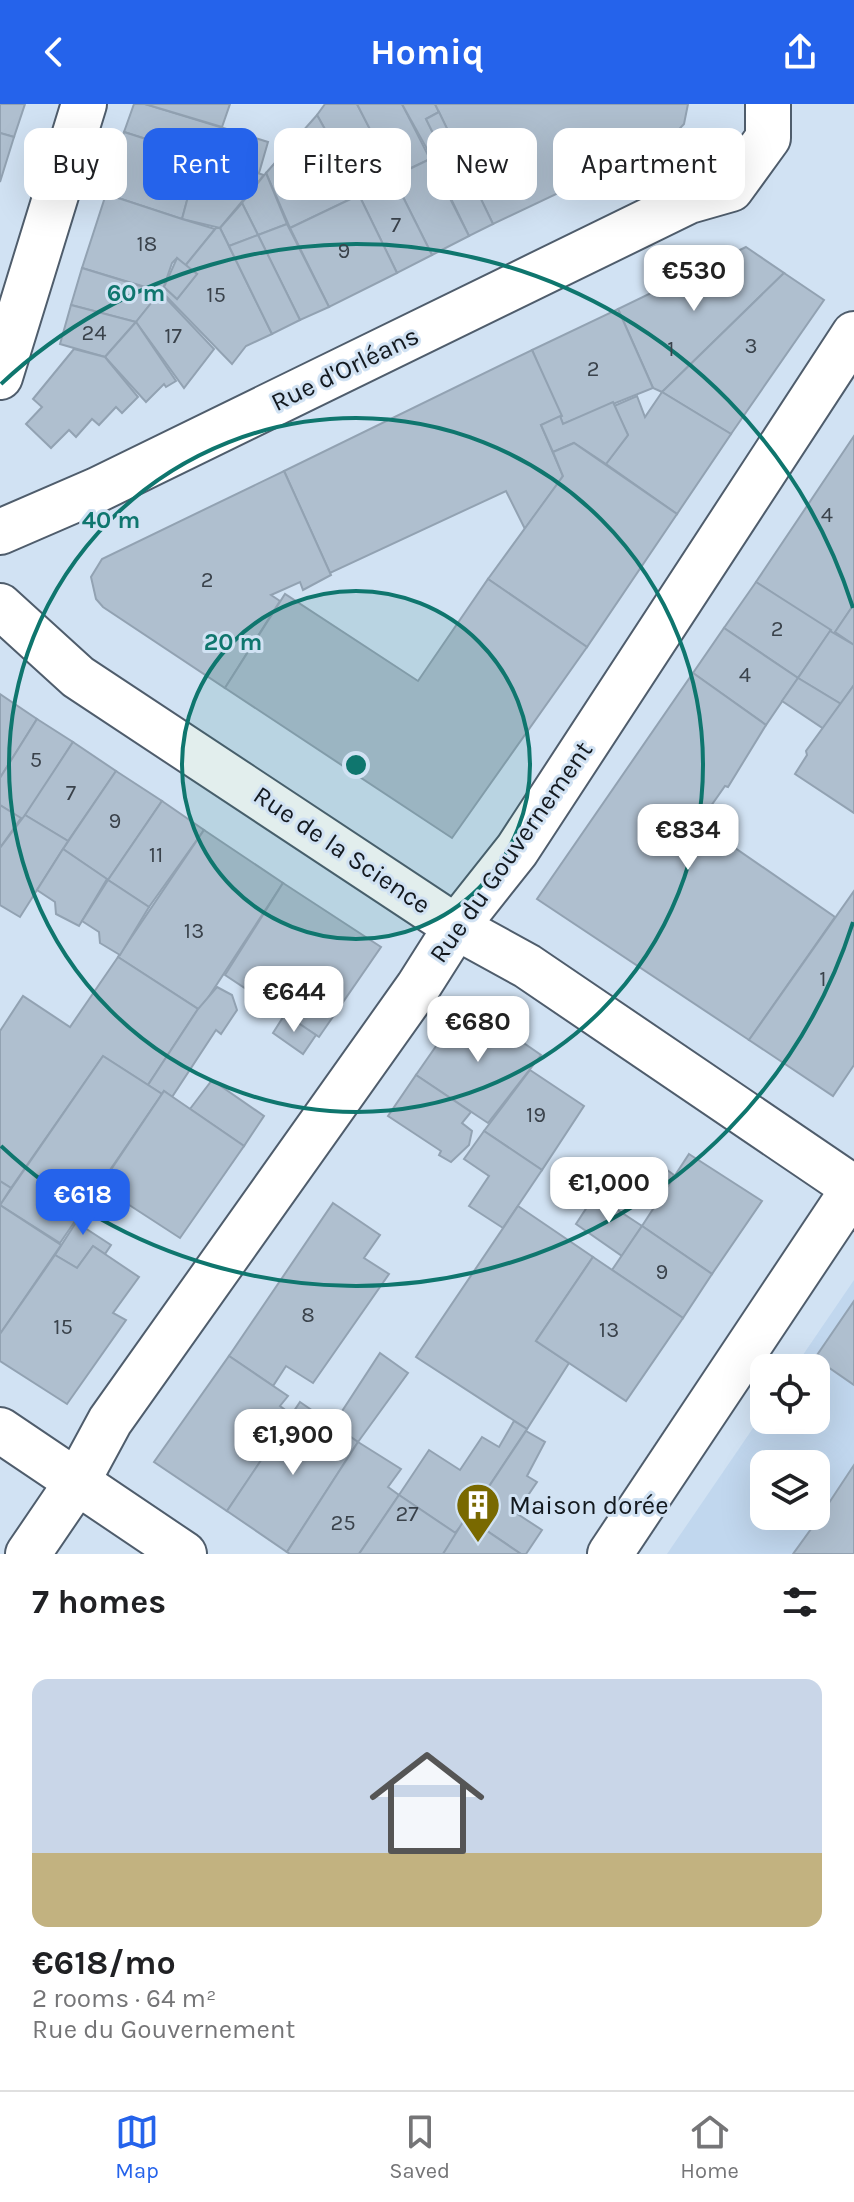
<!DOCTYPE html>
<html lang="en">
<head>
<meta charset="utf-8">
<style>
	:root { --surface:#fff; --page:#f2f2f2; --text:#202124; --muted:#757577; --line:#e0e0e0; --accent:#2563eb }
	body { margin:0; font-family:Karla,sans-serif; background:var(--page); color:var(--text); height:100vh; display:flex; flex-direction:column; font-size:30px; white-space:nowrap }
	* { box-sizing:border-box; margin:0 }
	p { font-size:26px; color:var(--muted) }
	.icon { flex:none; width:44px; height:44px; fill:none; stroke:currentColor; stroke-width:2; stroke-linecap:round; stroke-linejoin:round }
	.map { position:relative; height:1450px; overflow:hidden }
	.drawer { display:flex; flex-direction:column; background:var(--surface); flex:1 }
	.drawer>* { flex:none }
	.banner { position:absolute; left:24px; top:24px; width:806px; height:72px; display:flex; gap:16px }
	.tools { position:absolute; left:750px; top:1250px; display:grid; gap:16px }
	.tools a { display:grid; place-items:center; width:80px; height:80px; border-radius:16px; background:var(--surface); box-shadow:0 8px 32px #0002; font-size:40px }
	.price { position:absolute; translate:-50% -68px; padding:0 18px; border-radius:16px; background:#fff; color:#222; font-size:26px; line-height:52px; filter:drop-shadow(0 2px 4px #0008) }
	.price::after { content:''; position:absolute; left:50%; top:48px; width:24px; height:18px; margin-left:-12px; background:inherit; clip-path:polygon(0 0,100% 0,50% 100%) }
	.price.current { background:var(--accent); color:#fff }
	ul { padding:0; list-style:none }
	li { display:grid; align-content:center; gap:16px; height:424px; padding:0 32px }
	li span { display:grid; place-items:center; height:248px; border-radius:16px; color:#555 }
	li>.icon { margin-inline-start:auto }
	span .icon { width:144px; height:144px; fill:#fffc; stroke-width:1 }
	li b { font-size:34px }
	h2 { display:flex; justify-content:space-between; align-items:center; height:96px; padding:0 32px; font-size:34px }
	.tag { padding:0 28px; border-radius:16px; background:var(--surface); box-shadow:0 8px 32px #0002; font-size:28px; line-height:72px }
	.tag.current { background:var(--accent); color:#fff }
	header { display:flex; justify-content:space-between; align-items:center; height:104px; padding:0 32px; background:var(--accent); color:#fff; font-size:36px; font-weight:700 }
	.tab-bar { display:flex; justify-content:space-around; align-items:center; height:112px; border-top:2px solid var(--line); background:var(--surface); font-size:22px; color:var(--muted) }
	.tab-bar a { display:grid; justify-items:center; gap:4px }
	.tab-bar .current { color:var(--accent) }
	.map>svg:first-child { display:block }
	.built { fill:#c1d7ee; fill-rule:evenodd }
	.building { fill:#afbfcf; stroke:#92a2b2; stroke-width:2 }
	.lines { fill:none; stroke-linecap:round; stroke-linejoin:round }
	.minor-casing { stroke:#4f5d6c; stroke-width:48 }
	.minor { stroke:#fff; stroke-width:44 }
	.ring { fill:none; stroke:#0f766e; stroke-width:4 }
	.labels { text-anchor:middle; dominant-baseline:central; stroke-width:6; stroke-linejoin:round; paint-order:stroke }
	.number-label { font-size:22px; fill:#3a424b }
	.street-label { font-size:26px; fill:#13191f; stroke:#d1e2f3 }
	.poi-label { font-size:26px; fill:#13191f; stroke:#d1e2f3; text-anchor:start }
	.centre { fill:#0f766e; stroke:#d1e2f3; stroke-width:4 }
	.ring-label { font-size:24px; text-anchor:middle; font-weight:bold; fill:#0f766e; stroke:#d1e2f3; stroke-width:6; stroke-linejoin:round; paint-order:stroke }
</style>
</head>
<body>
<header><svg class="icon" aria-label="back" viewBox="0 0 24 24"><path d="M15 5l-7 7 7 7"/></svg>Homiq<svg class="icon" aria-label="share" viewBox="0 0 24 24"><path d="M12 15V3M7 8l5-5 5 5M5 13v7h14v-7"/></svg></header>
<div class="map">
<svg width="854" height="1450" viewBox="0 0 854 1450">
	<rect width="100%" height="100%" fill="#d1e2f3"/>
	<path class="built" d="M854,1176V1450H667L764,1308V1316H816V1264H794ZM764,1360H816V1412H764Z"/>
	<g class="building">
		<path d="M0,0H25L14,33L0,29Z"/>
		<path d="M134,0H145L233,27L222,59L124,28Z"/>
		<path d="M145,0H230L222,23Z"/>
		<path d="M325,0H357L394,72L361,90L317,11Z"/>
		<path d="M357,0H402L430,55L394,72Z"/>
		<path d="M402,0H435L439,8L426,15L438,39L427,45Z"/>
		<path d="M435,0H688L684,20L668,37L493,120Z"/>
		<path d="M439,8L493,120L469,132L427,45L438,39L426,15Z"/>
		<path d="M317,11L361,90L290,124L266,69Z"/>
		<path d="M233,27L268,38L259,69L222,59Z"/>
		<path d="M124,28L199,52L182,115L106,90Z"/>
		<path d="M0,29L14,33L0,78Z"/>
		<path d="M199,52L264,71L220,124L182,115Z"/>
		<path d="M430,55L469,132L432,151L393,73Z"/>
		<path d="M266,69L287,120L258,131L242,99Z"/>
		<path d="M393,73L432,151L397,169L359,91Z"/>
		<path d="M106,90L182,115L215,125L185,162L177,154L172,159L162,188L82,164Z"/>
		<path d="M359,91L397,169L329,203L290,124Z"/>
		<path d="M242,99L258,131L229,142L220,124Z"/>
		<path d="M287,120L329,203L300,216L258,131Z"/>
		<path d="M216,124H220L272,230L246,242L232,260L162,188L164,183L177,195L197,170L185,162Z"/>
		<path d="M258,131L300,216L272,230L229,142Z"/>
		<path d="M746,143L784,169L662,288L653,284L618,205Z"/>
		<path d="M177,154L197,170L177,195L164,183Z"/>
		<path d="M82,164L160,188L136,218L71,201Z"/>
		<path d="M784,169L824,196L731,330L662,288Z"/>
		<path d="M160,188L214,245L184,284L136,218Z"/>
		<path d="M71,201L136,218L105,253L60,240Z"/>
		<path d="M618,205L653,284L563,320L532,246Z"/>
		<path d="M136,218L176,277L166,283L164,280L146,298L105,253Z"/>
		<path d="M74,245L105,253L138,293L122,309L116,303L99,321L92,315L76,333L69,326L51,344L26,320L42,303L33,295Z"/>
		<path d="M532,246L562,312L541,321L563,372L525,425L506,387L330,469L284,367Z"/>
		<path d="M662,288L731,330L677,410L606,360L628,331L614,302L637,292L645,313Z"/>
		<path d="M613,298L628,331L606,360L574,339L553,348L541,321L560,312L563,320Z"/>
		<path d="M854,332V500L834,530L756,478Z"/>
		<path d="M574,339L677,410L587,543L488,475L563,372L553,348Z"/>
		<path d="M284,367L331,471L303,486L300,478L271,491L280,497L225,584L103,503L96,495L91,473L102,455Z"/>
		<path d="M488,475L587,543L452,734L225,584L285,490L418,577Z"/>
		<path d="M756,478L831,526L798,574L724,524Z"/>
		<path d="M854,500V541L835,528Z"/>
		<path d="M724,524L798,574L766,621L693,569Z"/>
		<path d="M830,527L854,541V581L841,600L798,574Z"/>
		<path d="M693,569L766,621L728,683L725,682L699,719L835,813L749,936L537,795Z"/>
		<path d="M798,574L841,600L824,625L782,597Z"/>
		<path d="M854,581V709L795,670L807,651L806,647Z"/>
		<path d="M0,590L37,615L0,674Z"/>
		<path d="M37,615L73,638L23,716L0,701V674Z"/>
		<path d="M73,638L116,667L68,737L25,711Z"/>
		<path d="M116,667L162,697L108,776L63,745Z"/>
		<path d="M162,697L204,726L149,803L108,776Z"/>
		<path d="M0,701L21,714L0,744Z"/>
		<path d="M25,711L68,737L20,813L0,801V744Z"/>
		<path d="M204,726L283,779L200,906L118,853Z"/>
		<path d="M63,745L107,775L79,822L56,810L55,798L37,786Z"/>
		<path d="M108,776L149,803L120,851L100,839L99,828L82,817Z"/>
		<path d="M283,779L381,843L319,933L225,871Z"/>
		<path d="M854,787V961L833,992L749,936Z"/>
		<path d="M118,853L198,905L148,981L103,952L11,1084L0,1077V927L23,892L70,923Z"/>
		<path d="M217,883L232,891L237,906L221,930L216,926L172,993L164,987L162,990L148,981L198,905Z"/>
		<path d="M466,899L541,951L488,1019L416,971Z"/>
		<path d="M285,910L316,931L303,950L273,929Z"/>
		<path d="M103,952L162,990L60,1139L0,1101Z"/>
		<path d="M530,966L584,1002L542,1066L484,1027Z"/>
		<path d="M416,971L471,1008L462,1019L472,1027L469,1041L451,1058L439,1051L441,1047L388,1012Z"/>
		<path d="M212,976L264,1012L244,1042L190,1005Z"/>
		<path d="M164,987L244,1042L180,1134L100,1082Z"/>
		<path d="M484,1027L542,1066L503,1124L469,1102L489,1072L464,1055Z"/>
		<path d="M689,1050L762,1097L712,1170L642,1122Z"/>
		<path d="M663,1063L674,1071L657,1099L644,1091L646,1079L651,1070Z"/>
		<path d="M0,1077L11,1084L0,1101Z"/>
		<path d="M95,1089L104,1095L85,1124L111,1141L105,1150L93,1142L77,1164L55,1151Z"/>
		<path d="M595,1091L642,1122L622,1152L576,1120Z"/>
		<path d="M333,1099L380,1131L364,1154L389,1170L313,1279L286,1262L273,1282L229,1252Z"/>
		<path d="M0,1101L61,1141L0,1230Z"/>
		<path d="M518,1102L593,1153L536,1237L569,1259L527,1325L416,1253Z"/>
		<path d="M642,1122L712,1170L683,1214L612,1166Z"/>
		<path d="M93,1142L139,1173L113,1209L126,1216L67,1300L0,1257V1230L55,1151L77,1164Z"/>
		<path d="M593,1153L683,1214L626,1297L536,1237Z"/>
		<path d="M854,1197V1281L815,1254Z"/>
		<path d="M380,1249L408,1269L358,1338L333,1321Z"/>
		<path d="M229,1252L288,1292L280,1302L292,1311L227,1407L154,1358Z"/>
		<path d="M300,1298L358,1338L287,1448L227,1407Z"/>
		<path d="M514,1317L527,1325L468,1414L455,1429L399,1391L429,1346L460,1366L482,1333L499,1343Z"/>
		<path d="M526,1327L545,1338L527,1372L537,1378L516,1409L542,1426L526,1450H521L468,1414Z"/>
		<path d="M358,1338L401,1365L388,1383L399,1391L359,1450H290L287,1448Z"/>
		<path d="M854,1361V1450H793L819,1414Z"/>
		<path d="M399,1391L457,1430L443,1450H359Z"/>
		<path d="M466,1413L468,1414L521,1450H443Z"/>
	</g>
	<g class="lines">
		<g class="minor-casing">
			<g id="minor">
				<path d="M0,273L84,0"/>
				<path d="M0,428L97,386L689,97L731,85L768,34V0"/>
				<path d="M0,502L78,573L456,823L527,862L854,1084"/>
				<path d="M0,1326L184,1450"/>
				<path d="M28,1450L77,1378L110,1317L418,883L456,823L517,746L854,230"/>
				<path d="M610,1450L854,1084"/>
			</g>
		</g>
		<use href="#minor" class="minor"/>
	</g>
	<circle cx="356" cy="661" r="174" fill="#0f766e" fill-opacity=".12"/>
	<g class="ring">
		<circle cx="356" cy="661" r="174"/>
		<circle cx="356" cy="661" r="347"/>
		<path d="M853 818A521 521 0 0 1 1 1042M1 280A521 521 0 0 1 853 504"/>
	</g>
	<defs>
		<g id="building-pin" transform="scale(2.3)"><path d="M0 17L-7.5 6A9.5 9.5 0 1 1 7.5 6Z" fill="#796900" stroke="#d1e2f3"/><path d="M-4-6H4V6H1V3H-1V6H-4ZM-2.5-4.3h1.7v1.8h-1.7ZM.8-4.3h1.7v1.8H.8ZM-2.5-1h1.7V.8h-1.7ZM.8-1h1.7V.8H.8Z" fill="#fff"/></g>
	</defs>
	<g fill-rule="evenodd">
		<use href="#building-pin" x="478" y="1401"/>
	</g>
	<g class="labels">
		<g class="number-label">
			<text x="396" y="121">7</text>
			<text x="147" y="140">18</text>
			<text x="344" y="147">9</text>
			<text x="216" y="191">15</text>
			<text x="94" y="229">24</text>
			<text x="173" y="232">17</text>
			<text x="751" y="242">3</text>
			<text x="671" y="245">1</text>
			<text x="593" y="265">2</text>
			<text x="827" y="411">4</text>
			<text x="207" y="476">2</text>
			<text x="777" y="525">2</text>
			<text x="745" y="571">4</text>
			<text x="36" y="656">5</text>
			<text x="71" y="689">7</text>
			<text x="115" y="717">9</text>
			<text x="156" y="751">11</text>
			<text x="194" y="827">13</text>
			<text x="823" y="875">1</text>
			<text x="536" y="1011">19</text>
			<text x="662" y="1168">9</text>
			<text x="308" y="1211">8</text>
			<text x="63" y="1223">15</text>
			<text x="609" y="1226">13</text>
			<text x="407" y="1410">27</text>
			<text x="343" y="1419">25</text>
		</g>
		<g class="street-label">
			<text transform="translate(345 265) rotate(-26)">Rue d'Orléans</text>
			<text transform="translate(342 746) rotate(34)">Rue de la Science</text>
			<text transform="translate(511 748) rotate(-55)">Rue du Gouvernement</text>
		</g>
		<g class="poi-label">
			<text x="509" y="1401">Maison dorée</text>
		</g>
	</g>
	<circle cx="356" cy="661" r="12" class="centre"/>
	<g class="ring-label">
		<text x="136" y="197">60 m</text>
		<text x="111" y="424">40 m</text>
		<text x="233" y="546">20 m</text>
	</g>
</svg>
<div class="tools">
<a><svg class="icon" aria-label="locate" viewBox="0 0 24 24"><circle cx="12" cy="12" r="6"/><path d="M12 2v4M12 18v4M2 12h4M18 12h4"/></svg></a>
<a><svg class="icon" aria-label="layers" viewBox="0 0 24 24"><path d="M12 4l9 5-9 5-9-5zM3 14l9 5 9-5"/></svg></a>
</div>
<b class="price" style="left:694px;top:209px">€530</b>
<b class="price" style="left:688px;top:768px">€834</b>
<b class="price" style="left:294px;top:930px">€644</b>
<b class="price" style="left:478px;top:960px">€680</b>
<b class="price" style="left:609px;top:1121px">€1,000</b>
<b class="price current" style="left:83px;top:1133px">€618</b>
<b class="price" style="left:293px;top:1373px">€1,900</b>
<div class="banner">
<a class="tag">Buy</a>
<a class="tag current">Rent</a>
<a class="tag">Filters</a>
<a class="tag">New</a>
<a class="tag">Apartment</a>
</div>
</div>
<section class="drawer">
<h2>7 homes<svg class="icon" aria-label="filters" viewBox="0 0 24 24"><path d="M4 7h16M4 17h16"/><circle cx="9" cy="7" r="2"/><circle cx="15" cy="17" r="2"/></svg></h2>
<ul>
<li><span style="background:linear-gradient(#c9d6e8 70%,#c2b280 0)"><svg class="icon" aria-label="home" viewBox="0 0 24 24"><path d="M3 11l9-7 9 7M6 9v11h12V9"/></svg></span><div><b>€618/mo</b><p>2 rooms · 64 m²</p><p>Rue du Gouvernement</p></div></li>
</ul>
</section>
<nav class="tab-bar">
<a class="current"><svg class="icon" aria-label="map" viewBox="0 0 24 24"><path d="M3 6l6-2 6 2 6-2v14l-6 2-6-2-6 2zM9 4v14M15 6v14"/></svg>Map</a>
<a><svg class="icon" aria-label="saved" viewBox="0 0 24 24"><path d="M7 4h10v16l-5-4-5 4z"/></svg>Saved</a>
<a><svg class="icon" aria-label="home" viewBox="0 0 24 24"><path d="M3 11l9-7 9 7M6 9v11h12V9"/></svg>Home</a>
</nav>
</body>
</html>
